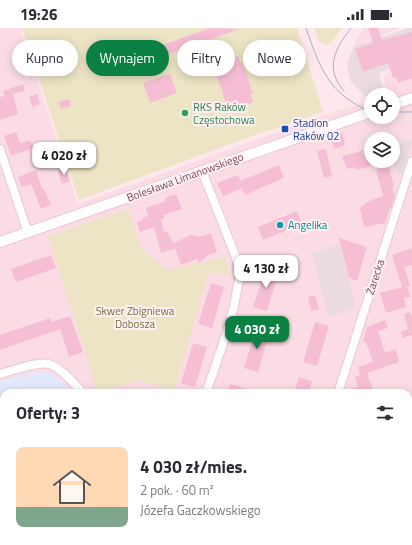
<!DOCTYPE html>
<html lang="pl">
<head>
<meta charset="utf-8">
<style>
	:root { --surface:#fff; --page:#f2f2f3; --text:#2b2b33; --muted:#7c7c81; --line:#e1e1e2; --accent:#0b8043 }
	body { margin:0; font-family:"Titillium Web",sans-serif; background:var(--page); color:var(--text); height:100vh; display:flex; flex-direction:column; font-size:15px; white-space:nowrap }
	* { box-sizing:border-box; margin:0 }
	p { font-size:13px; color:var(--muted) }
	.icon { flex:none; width:22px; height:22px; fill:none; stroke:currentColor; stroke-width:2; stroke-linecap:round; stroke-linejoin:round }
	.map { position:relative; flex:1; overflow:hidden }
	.drawer { position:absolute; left:0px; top:361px; width:412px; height:156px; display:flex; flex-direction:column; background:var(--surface); border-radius:12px 12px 0 0; box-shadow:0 2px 10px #0003 }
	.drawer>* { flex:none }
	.hud { position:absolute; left:12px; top:12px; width:388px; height:36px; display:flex; gap:8px }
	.buttons { position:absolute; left:364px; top:60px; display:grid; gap:8px }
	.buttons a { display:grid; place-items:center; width:36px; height:36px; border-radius:50%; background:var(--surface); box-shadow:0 2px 10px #0003; font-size:20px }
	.price { position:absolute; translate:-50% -34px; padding:0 9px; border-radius:8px; background:#fff; color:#222; font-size:13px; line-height:26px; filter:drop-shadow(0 1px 2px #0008) }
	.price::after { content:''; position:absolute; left:50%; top:24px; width:12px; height:9px; margin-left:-6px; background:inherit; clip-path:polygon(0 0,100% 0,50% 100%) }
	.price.selected { background:var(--accent); color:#fff }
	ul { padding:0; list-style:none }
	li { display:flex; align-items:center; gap:12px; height:100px; padding:0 16px }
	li+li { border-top:1px solid var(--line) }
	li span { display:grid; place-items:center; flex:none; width:112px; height:80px; border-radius:8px; color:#555 }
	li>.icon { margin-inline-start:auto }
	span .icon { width:48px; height:48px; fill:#fffc; stroke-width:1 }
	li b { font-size:17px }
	h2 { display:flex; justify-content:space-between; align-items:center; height:48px; padding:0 16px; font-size:17px }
	.pill { padding:0 14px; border-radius:18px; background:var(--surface); box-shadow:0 2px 10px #0003; font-size:14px; line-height:36px }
	.pill.selected { background:var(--accent); color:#fff }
	.status { display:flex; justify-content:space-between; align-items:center; height:28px; padding:0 20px; background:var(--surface); direction:ltr }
	.status svg { height:11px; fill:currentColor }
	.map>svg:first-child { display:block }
	.residential { fill:#fbdce4; fill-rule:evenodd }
	.industrial { fill:#eadbe1 }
	.education { fill:#e4e8fb }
	.green { fill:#ede4c5 }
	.building { fill:#f6bed5 }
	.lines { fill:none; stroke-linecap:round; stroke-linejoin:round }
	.minor-casing { stroke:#e9c7d3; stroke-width:10 }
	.tertiary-casing { stroke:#e9c7d3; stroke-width:12 }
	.minor { stroke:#fff; stroke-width:8 }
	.tertiary { stroke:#fff; stroke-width:10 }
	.tram { stroke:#a4afca; stroke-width:1 }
	.leisure-dot { fill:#2e9e5b; stroke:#fff0f3; stroke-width:1.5 }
	.transit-dot { fill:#1a4fb4; stroke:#fff0f3; stroke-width:1.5 }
	.culture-dot { fill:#0f9aa8; stroke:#fff0f3; stroke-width:1.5 }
	.labels { text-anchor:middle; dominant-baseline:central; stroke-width:4; stroke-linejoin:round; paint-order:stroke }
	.leisure-label { font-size:11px; fill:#27864d; stroke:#fff0f3; text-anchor:start }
	.transit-label { font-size:11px; fill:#164399; stroke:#fff0f3; text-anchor:start }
	.street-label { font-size:11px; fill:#7b4960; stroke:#fff0f3 }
	.culture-label { font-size:11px; fill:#0d838f; stroke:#fff0f3; text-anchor:start }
	.park-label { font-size:11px; fill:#756f3b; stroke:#fff0f3 }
</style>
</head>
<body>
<div class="status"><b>19:26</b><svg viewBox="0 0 49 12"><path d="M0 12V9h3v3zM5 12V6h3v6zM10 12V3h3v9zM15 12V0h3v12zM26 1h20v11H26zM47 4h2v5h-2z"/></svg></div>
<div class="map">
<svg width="412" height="517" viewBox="0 0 412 517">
	<rect width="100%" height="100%" fill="#fee8ed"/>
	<g class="residential">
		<path d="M0,0H20L78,176L325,87L371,73V89H393V67H388L383,48L412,35V517H0ZM371,111H393V133H371ZM4,365H408V513H4Z"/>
		<path d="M363,0H400L353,19Z"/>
	</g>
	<g class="industrial">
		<path d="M408,0H412V31L379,45L385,67H371V73L351,54L347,38L353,19Z"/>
		<path d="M412,111L402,148L398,147L393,133V120L396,119L395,115Z"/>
		<path d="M340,217L355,277L352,281L328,289L312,224Z"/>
	</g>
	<path class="education" d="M35,344H48L56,348L73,365H4V507L0,509V353Z"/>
	<g class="green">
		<path d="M22,0H297L323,84L238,113L79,172Z"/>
		<path d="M314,0H342L330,15L326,17L319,13Z"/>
		<path d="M128,181L141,220L167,242L225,229L230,247L209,244L174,362L139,353L122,357L98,365L48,208Z"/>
	</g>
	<g class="building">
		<path d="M210,0L239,1L118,44L115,34Z"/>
		<path d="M368,0H378L382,12L412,4V50L398,55L396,49L393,50L388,35L363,44L355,21L373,15Z"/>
		<path d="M238,28L240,34L242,33L253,66H250L253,74L231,82L229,74L226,75L215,43L218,42L215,35Z"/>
		<path d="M170,46L177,65L150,75L143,55Z"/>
		<path d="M23,56L25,63L13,66L18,86L0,92V69L5,68L3,63Z"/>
		<path d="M37,66L40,76L32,79L29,69Z"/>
		<path d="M69,71L71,78L61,81L58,74Z"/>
		<path d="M16,104L20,115L30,112L33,120L11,128L4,108Z"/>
		<path d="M342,104L345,117L334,121L330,108Z"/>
		<path d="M326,121L332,148L324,150L317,123Z"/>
		<path d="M370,121L371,138L357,142L356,139L347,141L342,128Z"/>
		<path d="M279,137L284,150L245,167L242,160L223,168L217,155L238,147L240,153Z"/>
		<path d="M389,138L394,159L392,160L395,167L391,180H390L385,195L364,199L360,180L369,173L383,168L376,141Z"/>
		<path d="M66,141L70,153L62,156L58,143Z"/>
		<path d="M36,142L42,161H44L51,177L41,181L31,156L21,159L18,149Z"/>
		<path d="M176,166L182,181L164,187L165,190L161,191L164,204L167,203L173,215L191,207L199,209L211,205L217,224L208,227L199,235L197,231L181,237L175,220L161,225L154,199L140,204L137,194L143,192L142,190L148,188L146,180L166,173L165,170Z"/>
		<path d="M297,183L302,196L263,212L258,199Z"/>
		<path d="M339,210L367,219L357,253L349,250Z"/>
		<path d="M412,220V237L404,239L410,258L407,259L410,269L404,270L406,279L386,285L380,265L402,259L392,227Z"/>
		<path d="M51,227L56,240L16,254L11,241Z"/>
		<path d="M266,239L279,243L267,283L253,279Z"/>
		<path d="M211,255L224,259L212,300L198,296Z"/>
		<path d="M315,267L319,281L311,283L308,269Z"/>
		<path d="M410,284L412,288V307L403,310L401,304L408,301L404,286Z"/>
		<path d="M70,288L83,324L69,329L60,301L0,322V307L50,290L52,294Z"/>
		<path d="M385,292L388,300L378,303L385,325L396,321L399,334L367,345L374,365H344V363L358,359L355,349L360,347L358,339L373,334L366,314L363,315L367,299Z"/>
		<path d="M315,294L329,298L317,338L303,334Z"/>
		<path d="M256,300L270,304L258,344L244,340Z"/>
		<path d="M193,315L207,319L195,359L181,355Z"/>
		<path d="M299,349L312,353L309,365H294Z"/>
		<path d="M230,356L254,363L253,365H227Z"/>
	</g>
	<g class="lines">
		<g class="minor-casing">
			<g id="minor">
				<path d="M0,121L28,205"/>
				<path d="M202,143L235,227L240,246L234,278L226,307L206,365"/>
				<path d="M0,346C13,343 36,333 49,336C62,340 74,356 83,365"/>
				<path d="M338,365L412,133"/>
				<path d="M307,513L308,517"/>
				<path d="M123,517L136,513"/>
			</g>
		</g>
		<g class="tertiary-casing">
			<g id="tertiary">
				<path d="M393,77L412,70"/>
				<path d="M0,214L371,84"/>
			</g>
		</g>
		<use href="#minor" class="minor"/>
		<use href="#tertiary" class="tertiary"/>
		<g class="tram">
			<path d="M306,0C320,41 329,66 371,84"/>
			<path d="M344,63C324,40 335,21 351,0"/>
			<path d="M393,84H412"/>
		</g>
	</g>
	<circle class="leisure-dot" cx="185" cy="85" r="4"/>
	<rect class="transit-dot" x="281" y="97" width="8" height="8" rx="2"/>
	<circle class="culture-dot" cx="280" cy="197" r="4"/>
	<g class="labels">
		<g class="leisure-label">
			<text x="193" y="79">RKS Raków<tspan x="193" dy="13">Częstochowa</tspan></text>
		</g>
		<g class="transit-label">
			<text x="293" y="95">Stadion<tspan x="293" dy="13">Raków 02</tspan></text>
		</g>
		<g class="street-label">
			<text transform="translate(185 149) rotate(-20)">Bolesława Limanowskiego</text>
			<text transform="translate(375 249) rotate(-72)">Żarecka</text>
		</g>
		<g class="culture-label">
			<text x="288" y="197">Angelika</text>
		</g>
		<g class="park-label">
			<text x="135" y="283">Skwer Zbigniewa<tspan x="135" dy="13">Dobosza</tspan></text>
		</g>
	</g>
</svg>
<div class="buttons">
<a><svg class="icon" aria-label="locate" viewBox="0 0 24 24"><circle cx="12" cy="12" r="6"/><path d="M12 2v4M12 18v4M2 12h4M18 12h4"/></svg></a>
<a><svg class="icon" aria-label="layers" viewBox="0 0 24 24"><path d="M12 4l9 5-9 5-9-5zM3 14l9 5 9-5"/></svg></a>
</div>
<b class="price" style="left:64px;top:148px">4 020 zł</b>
<b class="price" style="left:266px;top:261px">4 130 zł</b>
<b class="price selected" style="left:257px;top:322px">4 030 zł</b>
<div class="hud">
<a class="pill">Kupno</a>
<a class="pill selected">Wynajem</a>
<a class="pill">Filtry</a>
<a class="pill">Nowe</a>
</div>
<section class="drawer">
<h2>Oferty: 3<svg class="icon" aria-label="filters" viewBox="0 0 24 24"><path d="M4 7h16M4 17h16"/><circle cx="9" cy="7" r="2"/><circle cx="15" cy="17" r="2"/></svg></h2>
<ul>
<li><span style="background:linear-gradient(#ffd9b3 75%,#7fa58c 0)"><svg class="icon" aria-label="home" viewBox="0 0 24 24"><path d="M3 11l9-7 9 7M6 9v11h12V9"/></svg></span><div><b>4 030 zł/mies.</b><p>2 pok. · 60 m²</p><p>Józefa Gaczkowskiego</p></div></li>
</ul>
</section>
</div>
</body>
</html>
